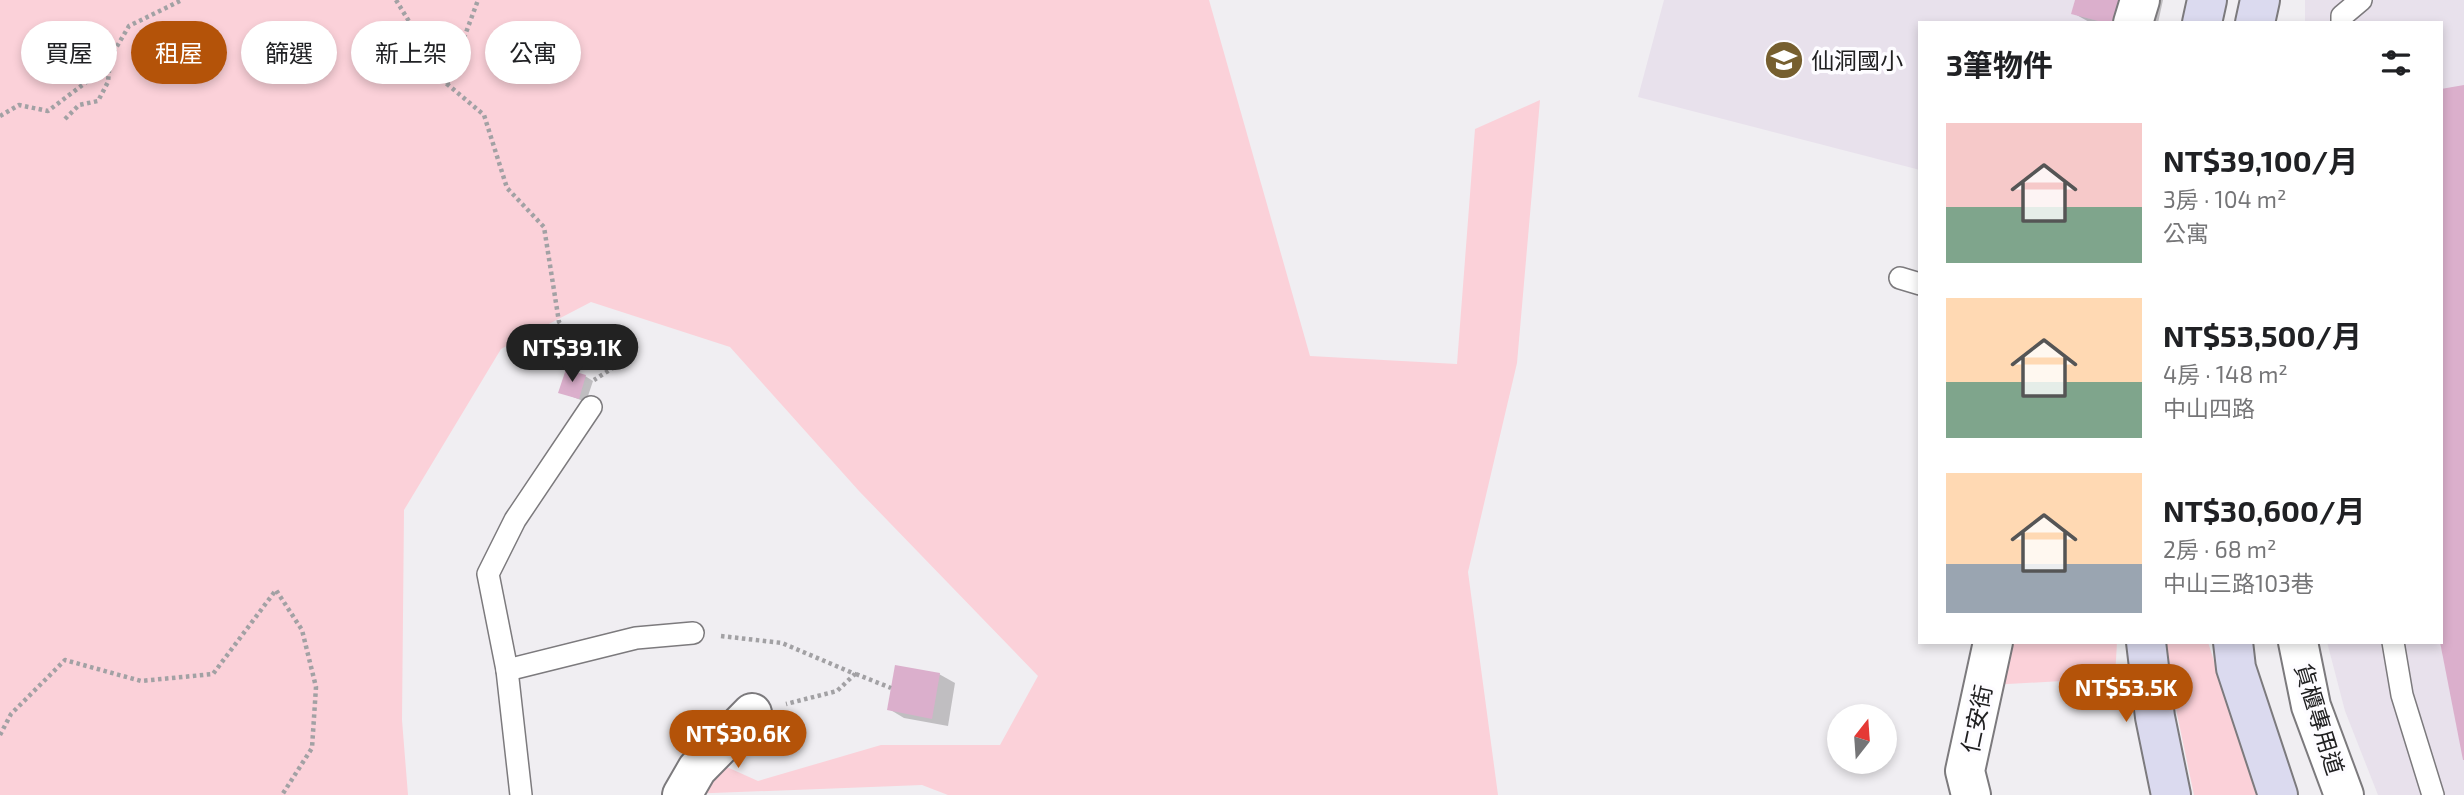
<!DOCTYPE html>
<html lang="zh-TW">
<head>
<meta charset="utf-8">
<style>
	:root { --surface:#fff; --page:#f2f2f2; --text:#202124; --muted:#757577; --accent:#b45309 }
	body { margin:0; font-family:"Exo 2","Noto Sans TC",sans-serif; background:var(--page); color:var(--text); height:100vh; display:flex; flex-direction:column; font-size:26px; white-space:nowrap }
	* { box-sizing:border-box; margin:0 }
	p { font-size:23px; color:var(--muted) }
	.icon { flex:none; width:38px; height:38px; fill:none; stroke:currentColor; stroke-width:2; stroke-linecap:round; stroke-linejoin:round }
	.map { position:relative; flex:1; overflow:hidden }
	.drawer { position:absolute; left:1918px; top:21px; width:525px; height:623px; display:flex; flex-direction:column; background:var(--surface); border-radius:0px; box-shadow:0 4px 10px #0003 }
	.drawer>* { flex:none }
	.top-card { position:absolute; left:21px; top:21px; width:665px; height:63px; display:flex; gap:14px }
	.needle { width:46px; rotate:17deg }
	.tools { position:absolute; left:1827px; top:704px; display:grid; gap:14px }
	.tools a { display:grid; place-items:center; width:70px; height:70px; border-radius:50%; background:var(--surface); box-shadow:0 4px 10px #0003; font-size:35px }
	.price { position:absolute; translate:-50% -60px; padding:0 16px; border-radius:24px; background:var(--accent); color:#fff; font-size:23px; line-height:46px; filter:drop-shadow(0 2px 4px #0008) }
	.price::after { content:''; position:absolute; left:50%; top:42px; width:21px; height:16px; margin-left:-10px; background:inherit; clip-path:polygon(0 0,100% 0,50% 100%) }
	.price.active { background:#222; color:#fff }
	ul { padding:0; list-style:none }
	li { display:flex; align-items:center; gap:21px; height:175px; padding:0 28px }
	li span { display:grid; place-items:center; flex:none; width:196px; height:140px; border-radius:0px; color:#555 }
	li>.icon { margin-inline-start:auto }
	span .icon { width:84px; height:84px; fill:#fffc; stroke-width:1 }
	li b { font-size:30px }
	h2 { display:flex; justify-content:space-between; align-items:center; height:84px; padding:0 28px; font-size:30px }
	.chip { padding:0 24px; border-radius:32px; background:var(--surface); box-shadow:0 4px 10px #0003; font-size:24px; line-height:63px }
	.chip.active { background:var(--accent); color:#fff }
	.map>svg:first-child { display:block }
	.built { fill:#e8e1ec }
	.green { fill:#fbd1d9 }
	.shadow { fill:#0003 }
	.building { fill:#dbafcc }
	.lines { fill:none; stroke-linecap:round; stroke-linejoin:round }
	.lane-casing { stroke:#7c7a7d; stroke-width:24 }
	.street-casing { stroke:#7c7a7d; stroke-width:42 }
	.secondary-casing { stroke:#7c7a7d; stroke-width:42 }
	.path { stroke:#a2a1a4; stroke-width:4.5; stroke-dasharray:3.5 3.5; stroke-linecap:butt }
	.lane { stroke:#fff; stroke-width:21 }
	.street { stroke:#fff; stroke-width:38 }
	.secondary { stroke:#dbdaef; stroke-width:38 }
	.labels { text-anchor:middle; dominant-baseline:central; stroke-width:7; stroke-linejoin:round; paint-order:stroke }
	.poi-label { font-size:23px; fill:#202021; stroke:#fdfcff; text-anchor:start }
	.street-label { font-size:23px; fill:#202021; stroke:#fdfcff }
</style>
</head>
<body>
<div class="map">
<svg width="2464" height="795" viewBox="0 0 2464 795">
	<rect width="100%" height="100%" fill="#f0eef2"/>
	<g class="built">
		<path d="M1664,0H2075L2072,14L2106,23H1920V170L1638,97Z"/>
		<path d="M2305,0H2464V795H2378L2345,711L2327,642H2441V23H2305Z"/>
	</g>
	<g class="green">
		<path d="M0,0H1209L1310,356L1457,364L1475,129L1540,100L1517,363L1468,572L1498,795H948L922,785L661,795L689,750L758,781L881,745H1000L1038,676L859,491L730,347L591,302L501,349L404,510L402,720L408,795H0Z"/>
		<path d="M2000,642H2117L2115,678L1990,685Z"/>
		<path d="M2162,642H2208L2256,795H2194Z"/>
	</g>
	<g class="shadow">
		<path d="M2077,0H2163L2158,23H2091L2073,13Z"/>
		<path d="M585,376L593,381L586,402L560,392Z"/>
		<path d="M939,674L955,683L948,726L904,718L889,709Z"/>
	</g>
	<g class="building">
		<path d="M2075,0H2132L2126,23H2106L2071,14Z"/>
		<path d="M2464,85V760H2463L2440,642L2441,89Z"/>
		<path d="M566,369L586,375L579,399L558,393Z"/>
		<path d="M895,665L940,673L932,719L887,710Z"/>
	</g>
	<g class="lines">
		<g class="lane-casing">
			<g id="lane">
				<path d="M2342,23V16L2361,0"/>
				<path d="M1900,278L1920,284"/>
				<path d="M2393,642L2402,695L2433,795"/>
				<path d="M507,670L636,638L693,633"/>
				<path d="M521,795L507,670L488,574L515,520L591,407"/>
			</g>
		</g>
		<g class="street-casing">
			<g id="street">
				<path d="M2133,23L2140,0"/>
				<path d="M2298,642L2311,706L2344,795"/>
				<path d="M682,795L697,769L752,713"/>
				<path d="M1971,795L1965,771L1993,642"/>
			</g>
		</g>
		<g class="secondary-casing">
			<g id="secondary">
				<path d="M2202,23L2207,0"/>
				<path d="M2255,23L2260,0"/>
				<path d="M2146,642L2155,717L2171,795"/>
				<path d="M2233,642L2236,668L2278,795"/>
			</g>
		</g>
		<g class="path">
			<path d="M396,0L447,84L484,115L507,188L544,227L559,322L575,343L611,355L619,364L594,380"/>
			<path d="M447,84L478,0"/>
			<path d="M0,116L19,105L48,111L93,77L110,58L129,26L182,0"/>
			<path d="M65,119L79,105L98,101L108,82L110,59"/>
			<path d="M721,636L782,643L855,674L837,691L786,704"/>
			<path d="M856,674L891,688"/>
			<path d="M0,735L11,714L65,660L141,681L213,674L276,590L302,630L316,687L312,748L282,795"/>
		</g>
		<use href="#lane" class="lane"/>
		<use href="#street" class="street"/>
		<use href="#secondary" class="secondary"/>
	</g>
	<defs>
		<g id="school-disc" transform="scale(2.0125)"><circle r="9.5" fill="#765f2f" stroke="#fdfcff"/><path d="M0-5L7-2L0 1L-7-2ZM-4 1L0 2.5L4 1V4Q0 6-4 4Z" fill="#fff"/></g>
	</defs>
	<g fill-rule="evenodd">
		<use href="#school-disc" x="1784" y="60"/>
	</g>
	<g class="labels">
		<g class="poi-label">
			<text x="1811" y="60">仙洞國小</text>
		</g>
		<g class="street-label">
			<text transform="translate(1976 719) rotate(-78)">仁安街</text>
			<text transform="translate(2320 719) rotate(73)">貨櫃專用道</text>
		</g>
	</g>
</svg>
<div class="tools">
<a><svg class="needle" viewBox="-14 -14 28 28"><path d="M0-13l5 13h-10z" fill="#e53935"/><path d="M0 13l5-13h-10z" fill="#757577"/></svg></a>
</div>
<b class="price active" style="left:572px;top:384px">NT$39.1K</b>
<b class="price" style="left:2126px;top:724px">NT$53.5K</b>
<b class="price" style="left:738px;top:770px">NT$30.6K</b>
<div class="top-card">
<a class="chip">買屋</a>
<a class="chip active">租屋</a>
<a class="chip">篩選</a>
<a class="chip">新上架</a>
<a class="chip">公寓</a>
</div>
<section class="drawer">
<h2>3筆物件<svg class="icon" aria-label="filters" viewBox="0 0 24 24"><path d="M4 7h16M4 17h16"/><circle cx="9" cy="7" r="2"/><circle cx="15" cy="17" r="2"/></svg></h2>
<ul>
<li><span style="background:linear-gradient(#f6c9c9 60%,#7fa58c 0)"><svg class="icon" aria-label="home" viewBox="0 0 24 24"><path d="M3 11l9-7 9 7M6 9v11h12V9"/></svg></span><div><b>NT$39,100/月</b><p>3房 · 104 m²</p><p>公寓</p></div></li>
<li><span style="background:linear-gradient(#ffd9b3 60%,#7fa58c 0)"><svg class="icon" aria-label="home" viewBox="0 0 24 24"><path d="M3 11l9-7 9 7M6 9v11h12V9"/></svg></span><div><b>NT$53,500/月</b><p>4房 · 148 m²</p><p>中山四路</p></div></li>
<li><span style="background:linear-gradient(#ffd9b3 65%,#9aa5b1 0)"><svg class="icon" aria-label="home" viewBox="0 0 24 24"><path d="M3 11l9-7 9 7M6 9v11h12V9"/></svg></span><div><b>NT$30,600/月</b><p>2房 · 68 m²</p><p>中山三路103巷</p></div></li>
</ul>
</section>
</div>
</body>
</html>
